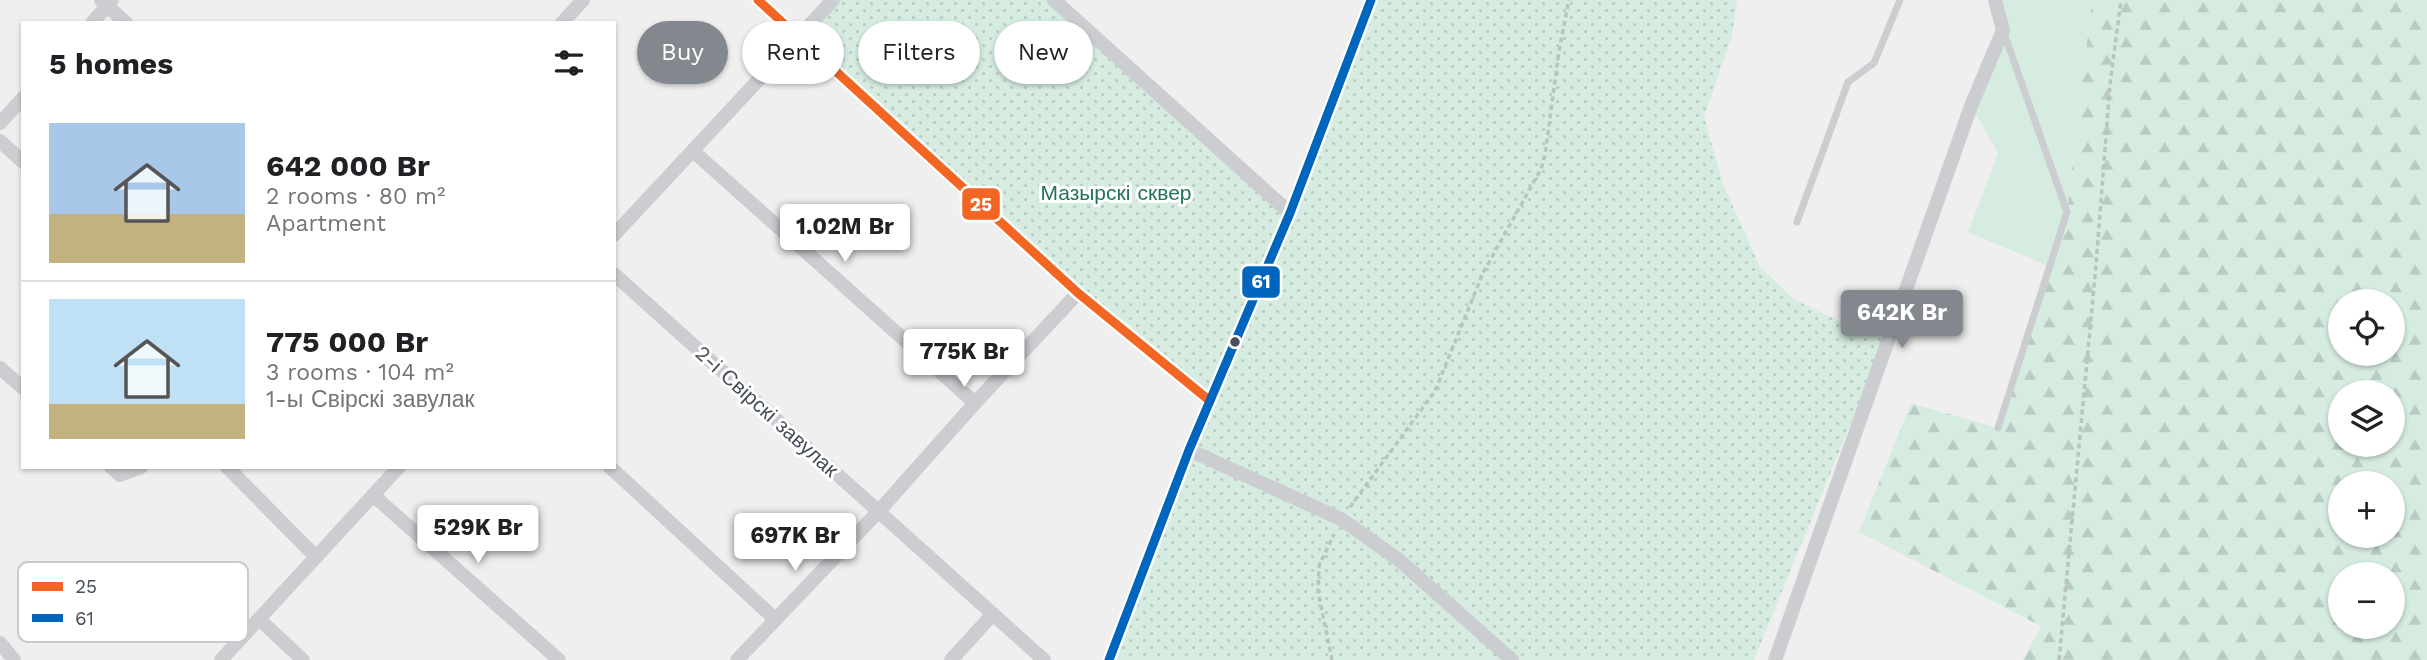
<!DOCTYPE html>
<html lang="en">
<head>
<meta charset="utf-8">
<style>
	:root { --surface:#fff; --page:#f2f2f2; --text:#202124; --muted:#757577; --line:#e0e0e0; --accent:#83878e }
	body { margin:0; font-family:"Work Sans",sans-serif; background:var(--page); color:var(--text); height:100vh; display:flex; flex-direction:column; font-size:26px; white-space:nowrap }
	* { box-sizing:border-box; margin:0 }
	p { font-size:23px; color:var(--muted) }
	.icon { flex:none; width:38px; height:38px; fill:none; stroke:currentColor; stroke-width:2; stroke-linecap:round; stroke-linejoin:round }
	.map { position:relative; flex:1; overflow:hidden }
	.details { position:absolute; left:21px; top:21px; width:595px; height:448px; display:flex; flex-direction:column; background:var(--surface); border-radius:0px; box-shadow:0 2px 5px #0004 }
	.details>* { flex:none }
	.hud { position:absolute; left:637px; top:21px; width:665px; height:63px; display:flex; gap:14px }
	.fabs { position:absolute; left:2328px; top:289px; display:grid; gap:14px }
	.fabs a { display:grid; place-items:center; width:77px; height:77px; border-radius:50%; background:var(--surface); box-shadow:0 2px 5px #0004; font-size:35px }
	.price { position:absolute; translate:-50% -60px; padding:0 16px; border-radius:7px; background:#fff; color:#222; font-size:23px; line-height:46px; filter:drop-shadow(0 2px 4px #0008) }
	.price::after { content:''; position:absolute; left:50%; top:42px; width:21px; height:16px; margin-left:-10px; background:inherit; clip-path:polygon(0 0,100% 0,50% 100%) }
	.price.selected { background:var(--accent); color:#fff }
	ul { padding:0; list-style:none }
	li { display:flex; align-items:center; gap:21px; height:175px; padding:0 28px }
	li+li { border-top:2px solid var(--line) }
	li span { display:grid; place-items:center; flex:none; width:196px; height:140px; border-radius:0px; color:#555 }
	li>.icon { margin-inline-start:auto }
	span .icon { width:84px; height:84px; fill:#fffc; stroke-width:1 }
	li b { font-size:30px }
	h2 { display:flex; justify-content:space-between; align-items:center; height:84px; padding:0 28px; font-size:30px }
	.chip { padding:0 24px; border-radius:32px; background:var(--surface); box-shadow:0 2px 5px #0004; font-size:24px; line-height:63px }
	.chip.selected { background:var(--accent); color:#fff }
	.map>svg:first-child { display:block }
	.grass { fill:#d6ece1 }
	.forest { fill:url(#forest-firs); fill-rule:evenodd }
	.park { fill:url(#park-dots) }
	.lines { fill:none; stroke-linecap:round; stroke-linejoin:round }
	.path { stroke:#bac3c2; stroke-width:3.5; stroke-dasharray:5 3.5; stroke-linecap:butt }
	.service { stroke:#cbcdd0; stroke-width:7 }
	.minor { stroke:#cbcdd0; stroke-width:14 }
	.bus-1-casing { stroke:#fff; stroke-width:14 }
	.bus-2-casing { stroke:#fff; stroke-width:14 }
	.bus-1 { stroke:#f26522; stroke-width:9 }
	.bus-2 { stroke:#0065bd; stroke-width:9 }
	.bus-dot { fill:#484f5a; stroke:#fff; stroke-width:2.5 }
	.labels { text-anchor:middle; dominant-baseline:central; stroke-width:6; stroke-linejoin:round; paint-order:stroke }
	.park-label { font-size:21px; fill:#207455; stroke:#fff }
	.street-label { font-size:21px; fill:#484f5a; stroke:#fff }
	.key { fill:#fff; stroke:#c8cace; stroke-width:2 }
	.key-label { font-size:19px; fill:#484f5a }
	.line-badge { stroke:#fff; stroke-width:2.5 }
	.badge-label { font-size:19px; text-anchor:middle; font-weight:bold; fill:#fff }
</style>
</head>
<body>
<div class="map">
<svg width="2427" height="660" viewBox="0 0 2427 660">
	<defs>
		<pattern id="forest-firs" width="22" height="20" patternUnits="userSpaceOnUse" patternTransform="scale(1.75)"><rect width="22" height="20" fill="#d6ece1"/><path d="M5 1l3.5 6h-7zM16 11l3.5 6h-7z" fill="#b9ccc3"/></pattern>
		<pattern id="park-dots" width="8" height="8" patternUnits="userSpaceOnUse" patternTransform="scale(1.75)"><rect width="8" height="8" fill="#d6ece1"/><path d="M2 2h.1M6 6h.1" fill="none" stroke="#b9ccc3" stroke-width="1.8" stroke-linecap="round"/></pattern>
	</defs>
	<rect width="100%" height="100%" fill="#f0efef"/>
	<path class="grass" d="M1995,0H2092L2067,212L2048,266L1968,232L1998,153L1971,106L2003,30Z"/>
	<path class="forest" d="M2092,0H2427V660H2023L2041,626L1859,532L1911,403L1997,428L2067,212ZM2340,301H2392V354H2340ZM2340,392H2392V444H2340ZM2340,483H2392V536H2340ZM2340,574H2392V626H2340Z"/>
	<g class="park">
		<path d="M833,0H1054L1290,213L1210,401L798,38Z"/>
		<path d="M1374,0H1737L1732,36L1704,117L1723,184L1760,267L1795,300L1843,323L1886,337L1754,660H1112Z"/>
	</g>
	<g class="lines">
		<g class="path">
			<path d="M1350,507L1435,391L1483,273L1541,169L1545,155L1559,51L1569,0"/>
			<path d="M1332,660L1318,591L1319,566L1334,534"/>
			<path d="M2059,660L2096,265L2110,84L2121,0"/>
		</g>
		<g class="service">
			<path d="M1797,222L1848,82L1874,63L1900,0"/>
			<path d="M1998,428L2067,212L2004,33"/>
		</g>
		<g class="minor">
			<path d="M101,0L126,23"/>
			<path d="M758,0L1078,293L1210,401"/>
			<path d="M1054,0L1290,213"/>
			<path d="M92,23L112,0"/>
			<path d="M562,23L583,0"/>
			<path d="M0,123L23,98"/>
			<path d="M0,141L23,162"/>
			<path d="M693,151L975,403"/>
			<path d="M614,235L833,0"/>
			<path d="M614,274L1044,660"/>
			<path d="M0,368L23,388"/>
			<path d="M1189,450L1341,519L1399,560L1512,660"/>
			<path d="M111,467L120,475L141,467"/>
			<path d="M227,467L316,557"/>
			<path d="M610,467L775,619"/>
			<path d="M373,495L559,660"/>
			<path d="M259,619L303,660"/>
			<path d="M0,643L14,660"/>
			<path d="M221,660L399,467"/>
			<path d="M737,660L879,511L975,403L1078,293"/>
			<path d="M951,660L993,614"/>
			<path d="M1109,660L1189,450L1290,213L1371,0"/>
			<path d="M1775,660L1971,106L2003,30L1995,0"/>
		</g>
		<g class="bus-1-casing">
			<path id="bus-1" d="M758,0L1078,293L1210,401"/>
		</g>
		<g class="bus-2-casing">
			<path id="bus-2" d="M1109,660L1189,450L1290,213L1371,0"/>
		</g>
		<use href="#bus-1" class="bus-1"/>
		<use href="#bus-2" class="bus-2"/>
	</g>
	<circle class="bus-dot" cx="1235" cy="342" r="6"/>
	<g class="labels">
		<g class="park-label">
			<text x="1116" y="192">Мазырскі сквер</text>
		</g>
		<g class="street-label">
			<text transform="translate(767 411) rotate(42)">2-і Свірскі завулак</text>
		</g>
	</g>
	<rect x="18" y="562" width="230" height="80" rx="10" class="key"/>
	<rect x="32" y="582" width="31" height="9" fill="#f26522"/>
	<rect x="32" y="614" width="31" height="8" fill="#0065bd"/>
	<g class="key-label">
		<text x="75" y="593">25</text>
		<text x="75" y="625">61</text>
	</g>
	<g class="line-badge">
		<rect x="961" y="187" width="40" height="34" rx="7" fill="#f26522"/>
		<rect x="1241" y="265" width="40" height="34" rx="7" fill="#0065bd"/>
	</g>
	<g class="badge-label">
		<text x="981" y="211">25</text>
		<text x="1261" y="288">61</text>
	</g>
</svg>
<div class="fabs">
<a><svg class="icon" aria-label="locate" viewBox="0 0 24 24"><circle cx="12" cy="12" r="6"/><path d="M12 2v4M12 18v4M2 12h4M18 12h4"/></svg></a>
<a><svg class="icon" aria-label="layers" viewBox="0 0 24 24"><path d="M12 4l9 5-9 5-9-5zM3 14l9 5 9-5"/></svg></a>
<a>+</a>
<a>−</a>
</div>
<b class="price" style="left:845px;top:264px">1.02M Br</b>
<b class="price selected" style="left:1902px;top:350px">642K Br</b>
<b class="price" style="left:964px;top:389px">775K Br</b>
<b class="price" style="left:478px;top:565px">529K Br</b>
<b class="price" style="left:795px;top:573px">697K Br</b>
<div class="hud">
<a class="chip selected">Buy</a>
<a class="chip">Rent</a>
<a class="chip">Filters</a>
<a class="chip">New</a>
</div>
<section class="details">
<h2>5 homes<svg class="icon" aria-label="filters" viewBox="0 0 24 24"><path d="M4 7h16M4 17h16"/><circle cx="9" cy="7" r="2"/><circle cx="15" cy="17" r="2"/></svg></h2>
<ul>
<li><span style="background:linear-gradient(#a9c7e8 65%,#c2b280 0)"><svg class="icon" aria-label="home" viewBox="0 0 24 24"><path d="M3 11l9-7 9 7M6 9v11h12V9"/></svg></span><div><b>642 000 Br</b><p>2 rooms · 80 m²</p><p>Apartment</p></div></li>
<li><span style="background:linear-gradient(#bfe0f5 75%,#c2b280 0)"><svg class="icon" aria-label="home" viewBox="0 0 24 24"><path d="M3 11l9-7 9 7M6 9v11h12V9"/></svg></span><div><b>775 000 Br</b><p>3 rooms · 104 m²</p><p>1-ы Свірскі завулак</p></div></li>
</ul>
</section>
</div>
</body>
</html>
